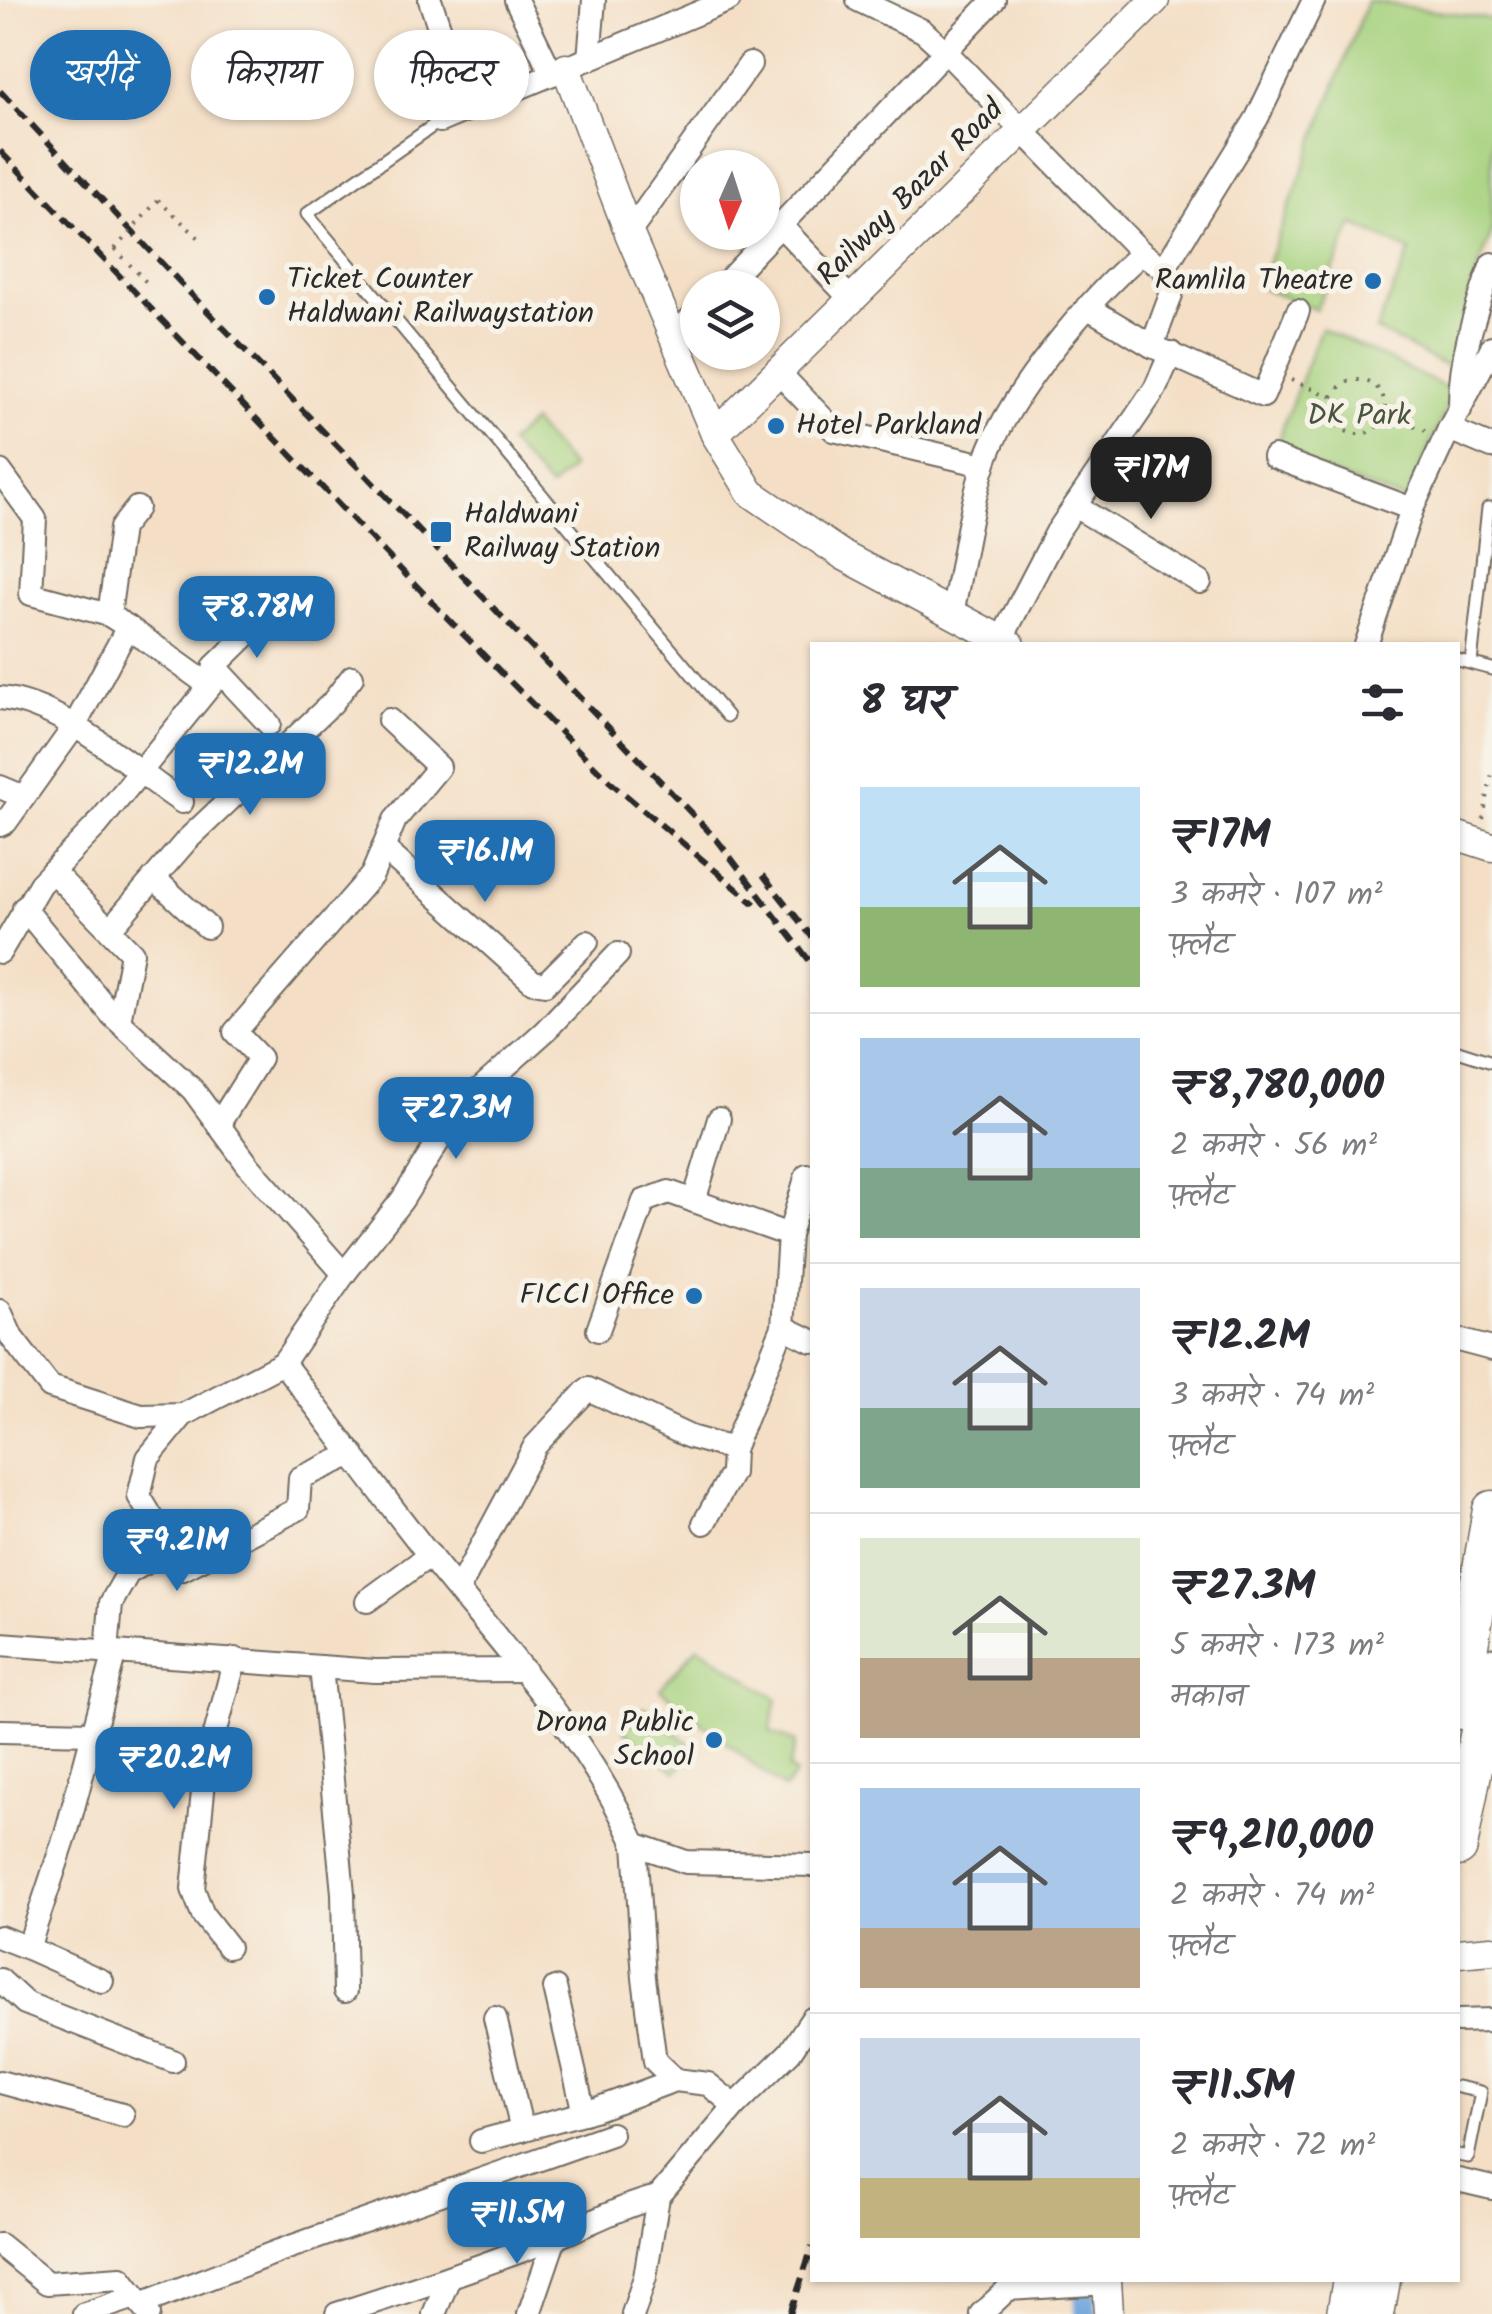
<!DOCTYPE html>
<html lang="hi">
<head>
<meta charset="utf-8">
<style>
	:root { --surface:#fff; --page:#f7f7f7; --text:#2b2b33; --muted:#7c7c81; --line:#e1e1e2; --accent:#1f6fb2 }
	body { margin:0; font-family:Kalam,"Playpen Sans Deva",sans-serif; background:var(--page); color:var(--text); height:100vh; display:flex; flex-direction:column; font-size:38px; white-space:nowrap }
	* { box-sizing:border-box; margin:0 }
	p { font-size:32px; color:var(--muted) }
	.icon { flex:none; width:55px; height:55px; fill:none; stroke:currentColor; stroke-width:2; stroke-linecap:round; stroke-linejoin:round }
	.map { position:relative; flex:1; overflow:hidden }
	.panel { position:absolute; left:810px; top:642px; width:650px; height:1640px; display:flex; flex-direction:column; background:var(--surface); border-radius:0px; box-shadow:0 2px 8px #0004 }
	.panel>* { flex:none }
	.banner { position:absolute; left:30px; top:30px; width:630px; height:90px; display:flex; gap:20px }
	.needle { width:65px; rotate:183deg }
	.controls { position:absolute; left:680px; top:150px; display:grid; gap:20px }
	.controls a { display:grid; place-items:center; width:100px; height:100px; border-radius:50%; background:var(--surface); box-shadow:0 2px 8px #0004; font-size:50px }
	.price { position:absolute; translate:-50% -85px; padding:0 22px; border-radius:20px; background:var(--accent); color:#fff; font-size:32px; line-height:65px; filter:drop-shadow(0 2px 5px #0008) }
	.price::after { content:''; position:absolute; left:50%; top:60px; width:30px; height:22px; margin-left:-15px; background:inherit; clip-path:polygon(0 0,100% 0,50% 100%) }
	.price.current { background:#222; color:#fff }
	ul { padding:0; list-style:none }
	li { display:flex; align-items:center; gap:30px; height:250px; padding:0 50px }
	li+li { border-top:2px solid var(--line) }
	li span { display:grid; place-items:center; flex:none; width:280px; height:200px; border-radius:0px; color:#555 }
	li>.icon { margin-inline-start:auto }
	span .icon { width:120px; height:120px; fill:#fffc; stroke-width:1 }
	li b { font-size:42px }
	h2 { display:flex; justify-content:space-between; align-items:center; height:120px; padding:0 50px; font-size:42px }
	.pill { padding:0 35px; border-radius:45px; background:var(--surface); box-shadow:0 2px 8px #0004; font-size:35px; line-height:90px }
	.pill.current { background:var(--accent); color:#fff }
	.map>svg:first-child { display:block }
	.green { fill:#a6d27e; stroke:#687e54; stroke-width:2.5 }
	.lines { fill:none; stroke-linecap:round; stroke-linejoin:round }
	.canal { stroke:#6ca2da; stroke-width:22 }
	.service-casing { stroke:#716a61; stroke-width:15 }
	.minor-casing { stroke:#716a61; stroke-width:26 }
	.tertiary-casing { stroke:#716a61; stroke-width:31 }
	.trunk-casing { stroke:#716a61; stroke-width:41 }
	.path { stroke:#716a61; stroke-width:4; stroke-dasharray:2.5 8; stroke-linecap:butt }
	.service { stroke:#fff; stroke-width:11 }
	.minor { stroke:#fff; stroke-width:22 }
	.tertiary { stroke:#fff; stroke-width:28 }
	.trunk { stroke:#fff; stroke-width:38 }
	.rail { stroke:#2b2b2b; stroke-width:6; stroke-dasharray:15 8; stroke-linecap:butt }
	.path-bridge { stroke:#716a61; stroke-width:4; stroke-dasharray:2.5 8; stroke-linecap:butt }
	.poi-dot { fill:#1f6fb2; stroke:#f7f3e8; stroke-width:4 }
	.labels { text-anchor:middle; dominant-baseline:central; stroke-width:10; stroke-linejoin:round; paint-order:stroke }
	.street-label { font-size:30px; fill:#2b2b2b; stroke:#f7f3e8 }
	.poi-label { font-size:30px; fill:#2b2b2b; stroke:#f7f3e8; text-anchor:start }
	.park-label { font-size:30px; fill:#4a5540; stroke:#f7f3e8 }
</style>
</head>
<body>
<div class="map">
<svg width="1492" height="2314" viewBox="0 0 1492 2314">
	<rect width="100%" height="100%" fill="#f7f3e8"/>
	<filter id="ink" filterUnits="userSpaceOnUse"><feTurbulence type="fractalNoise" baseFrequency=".01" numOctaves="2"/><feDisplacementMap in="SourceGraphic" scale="20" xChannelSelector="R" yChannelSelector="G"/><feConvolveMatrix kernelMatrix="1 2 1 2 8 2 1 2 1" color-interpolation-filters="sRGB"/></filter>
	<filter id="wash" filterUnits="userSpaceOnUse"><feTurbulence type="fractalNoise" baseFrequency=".0048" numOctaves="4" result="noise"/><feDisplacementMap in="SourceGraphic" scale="40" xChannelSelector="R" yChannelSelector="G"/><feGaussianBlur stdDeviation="2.25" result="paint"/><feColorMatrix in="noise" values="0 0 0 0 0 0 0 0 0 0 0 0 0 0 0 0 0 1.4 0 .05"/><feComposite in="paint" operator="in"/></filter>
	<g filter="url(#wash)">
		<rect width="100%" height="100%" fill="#f4dfc6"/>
		<g class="green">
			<path d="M1367,1L1492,19V232L1474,281L1451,369L1376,330L1410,251L1353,224L1316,310L1259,287Z"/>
			<path d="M1321,328L1454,391L1406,501L1273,452Z"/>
			<path d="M532,422L572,468L550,488L509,443Z"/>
			<path d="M698,1646L777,1699L770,1732L796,1742L789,1768L796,1774L784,1789L660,1689Z"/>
			<path d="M644,1707L697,1750L676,1772L624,1731Z"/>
		</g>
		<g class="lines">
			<path class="canal" d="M1084,2280L1086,2314"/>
		</g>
	</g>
	<g filter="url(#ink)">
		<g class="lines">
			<g class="service-casing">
				<g id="service">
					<path d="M440,121L307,214L727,716"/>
					<path d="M1458,660L1492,669"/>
					<path d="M1471,663L1488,508H1492"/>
					<path d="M1458,1051L1492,1062"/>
					<path d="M1458,2087L1481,2092L1468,2157L1458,2155"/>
				</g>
			</g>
			<g class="minor-casing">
				<g id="minor">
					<path d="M430,0L467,110"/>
					<path d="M516,0L552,74"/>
					<path d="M858,0L923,31L946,52L1142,253"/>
					<path d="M589,59L594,0"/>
					<path d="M440,121L729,0"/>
					<path d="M781,226L851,299"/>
					<path d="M629,233L750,64"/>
					<path d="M721,288L994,0"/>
					<path d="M1087,307L1152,346L1263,396L1298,311"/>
					<path d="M673,337L698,311"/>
					<path d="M1152,346L1172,292L1164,269"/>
					<path d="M1492,347L1449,429L1492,447"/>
					<path d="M778,372L834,430L984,465"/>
					<path d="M1460,410C1459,358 1475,312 1492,264"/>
					<path d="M1274,457L1412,509"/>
					<path d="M0,471L35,519L31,594L109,615L128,627"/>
					<path d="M1075,506L1200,582"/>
					<path d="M952,613C963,564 969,510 985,462C1007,396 1089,299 1142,253L1164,269L1257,118L1314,0"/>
					<path d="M109,615L121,528L137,508"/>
					<path d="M1001,640L1057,532L1155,389L1171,353"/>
					<path d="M1366,645L1412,509L1449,429"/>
					<path d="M215,666L269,724"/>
					<path d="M210,686L215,666L267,615"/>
					<path d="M0,698C62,703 131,768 182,802"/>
					<path d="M0,787L24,797"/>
					<path d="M0,825L6,822L74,727L128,627L210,686L97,825L40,884L0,952"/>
					<path d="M383,848L533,982L545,984L587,942"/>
					<path d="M52,871L132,953L119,1021"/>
					<path d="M154,878L207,927"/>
					<path d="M24,908L112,1015L193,1090L248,1165L344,1274"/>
					<path d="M110,929L187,840L332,703L352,677"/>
					<path d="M218,1125L260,1058L235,1032L372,875L395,820L439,767L389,720"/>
					<path d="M694,1201L719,1119"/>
					<path d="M789,1235L807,1175"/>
					<path d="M0,1311L12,1338L50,1387L141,1416L183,1415L283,1363C336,1432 387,1503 441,1570C511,1656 589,1741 635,1844L686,1862L812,1865"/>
					<path d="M783,1327L812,1341"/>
					<path d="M1458,1340L1492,1349"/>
					<path d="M283,1363L344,1274L402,1200L459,1108L544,1032L618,954"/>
					<path d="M183,1415L148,1458L139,1496L183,1569L298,1509L300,1478L353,1454"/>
					<path d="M704,1523L732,1473L733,1449"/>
					<path d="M458,1590L535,1446L588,1389L690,1437L733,1449L783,1327L789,1235L669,1192L644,1201L598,1330"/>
					<path d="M367,1601L430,1555"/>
					<path d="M0,1644L115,1652"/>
					<path d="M107,1652L111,1603L128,1573L171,1548"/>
					<path d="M321,1667L343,1893L345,1991"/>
					<path d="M0,1731L93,1733"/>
					<path d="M635,1844L644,1978L655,2061L675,2080L708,2084L735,2106"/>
					<path d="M0,1937L28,1948L66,1834L115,1652L375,1671L524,1670"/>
					<path d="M228,1947L203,1915L193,1889L205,1772L235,1659"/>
					<path d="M28,1948L102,1981"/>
					<path d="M0,1980L25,2003L173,2061"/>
					<path d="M555,1988L584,2113"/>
					<path d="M495,2018L522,2130"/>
					<path d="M1458,2021L1492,2020"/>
					<path d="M0,2082L123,2115"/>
					<path d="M481,2141L594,2110L675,2080"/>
					<path d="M1458,2180L1492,2188"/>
					<path d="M0,2245L47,2283L121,2278L149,2314"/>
					<path d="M141,2304L279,2251L611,2134"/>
					<path d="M84,2314L135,2297"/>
					<path d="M337,2314C409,2291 479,2267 550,2240C586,2226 620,2206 658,2197"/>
					<path d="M434,2314L449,2278"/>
					<path d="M529,2314L555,2238"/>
					<path d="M633,2314L645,2277L658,2197L735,2106L790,2052L812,2019"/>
					<path d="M981,2314L1008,2289L1108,2283"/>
				</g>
			</g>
			<g class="tertiary-casing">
				<g id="tertiary">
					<path d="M566,68L629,233L715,434L751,493L844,556L1011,645"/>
					<path d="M715,434L1155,0"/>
					<path d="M1458,836L1492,847"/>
					<path d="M1458,1953L1492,1950"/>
					<path d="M1107,2280L1109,2314"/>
				</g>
			</g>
			<g class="trunk-casing">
				<g id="trunk">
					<path d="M1458,1710L1492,1510"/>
					<path d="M1458,1847L1492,1667"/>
					<path d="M1346,2314L1352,2280"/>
					<path d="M1375,2314L1381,2280"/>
				</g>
			</g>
			<g class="path">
				<path d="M158,200L199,238"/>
				<path d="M115,249L149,285"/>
				<circle cx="1358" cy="407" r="27"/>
				<path d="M1291,380L1333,397"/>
				<path d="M1385,413L1425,431"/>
				<path d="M1483,819L1492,772"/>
			</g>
			<use href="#service" class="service"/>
			<use href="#minor" class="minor"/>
			<use href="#tertiary" class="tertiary"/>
			<use href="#trunk" class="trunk"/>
			<g class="rail">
				<path d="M0,91L189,292L718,841L812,964"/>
				<path d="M0,151L455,626L609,781L755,904"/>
				<path d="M763,875L812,937"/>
				<path d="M790,2314L812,2247"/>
			</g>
			<path class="path-bridge" d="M115,249L158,200"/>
		</g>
	</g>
	<g class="poi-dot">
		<circle cx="1373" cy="281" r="10"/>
		<circle cx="267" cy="297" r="10"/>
		<circle cx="776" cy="426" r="10"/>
		<rect x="429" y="520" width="24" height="24" rx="5"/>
		<circle cx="694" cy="1296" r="10"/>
		<circle cx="714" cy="1740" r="10"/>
	</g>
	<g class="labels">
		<g class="street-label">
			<text transform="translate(911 193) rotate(-45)">Railway Bazar Road</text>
		</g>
		<g class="poi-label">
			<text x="287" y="280">Ticket Counter<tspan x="287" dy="34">Haldwani Railwaystation</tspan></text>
			<text x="1353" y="281" text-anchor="end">Ramlila Theatre</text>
			<text x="796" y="426">Hotel Parkland</text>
			<text x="464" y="515">Haldwani<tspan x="464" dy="34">Railway Station</tspan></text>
			<text x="674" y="1296" text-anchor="end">FICCI Office</text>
			<text x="694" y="1723" text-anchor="end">Drona Public<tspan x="694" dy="34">School</tspan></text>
		</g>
		<g class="park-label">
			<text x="1359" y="416">DK Park</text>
		</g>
	</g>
</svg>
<div class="controls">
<a><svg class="needle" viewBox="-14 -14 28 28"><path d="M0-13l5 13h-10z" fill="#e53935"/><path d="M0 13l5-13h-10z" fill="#7c7c81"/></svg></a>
<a><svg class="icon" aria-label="layers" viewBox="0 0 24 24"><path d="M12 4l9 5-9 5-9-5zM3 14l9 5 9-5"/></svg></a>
</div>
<b class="price current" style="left:1151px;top:522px">₹17M</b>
<b class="price" style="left:257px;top:661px">₹8.78M</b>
<b class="price" style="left:250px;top:818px">₹12.2M</b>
<b class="price" style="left:485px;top:905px">₹16.1M</b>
<b class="price" style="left:456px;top:1162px">₹27.3M</b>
<b class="price" style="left:177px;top:1594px">₹9.21M</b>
<b class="price" style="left:174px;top:1812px">₹20.2M</b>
<b class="price" style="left:517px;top:2267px">₹11.5M</b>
<div class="banner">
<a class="pill current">खरीदें</a>
<a class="pill">किराया</a>
<a class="pill">फ़िल्टर</a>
</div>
<section class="panel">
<h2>8 घर<svg class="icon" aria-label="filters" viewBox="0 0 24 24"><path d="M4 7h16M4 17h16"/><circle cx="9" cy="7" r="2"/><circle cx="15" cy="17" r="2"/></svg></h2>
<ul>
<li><span style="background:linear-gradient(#bfe0f5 60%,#8fb573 0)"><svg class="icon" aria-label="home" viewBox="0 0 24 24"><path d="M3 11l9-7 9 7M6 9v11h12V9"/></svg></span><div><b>₹17M</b><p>3 कमरे · 107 m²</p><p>फ़्लैट</p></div></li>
<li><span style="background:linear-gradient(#a9c7e8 65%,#7fa58c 0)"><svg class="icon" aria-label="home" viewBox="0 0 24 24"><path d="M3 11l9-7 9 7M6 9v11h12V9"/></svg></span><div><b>₹8,780,000</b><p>2 कमरे · 56 m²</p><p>फ़्लैट</p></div></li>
<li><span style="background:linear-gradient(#c9d6e8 60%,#7fa58c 0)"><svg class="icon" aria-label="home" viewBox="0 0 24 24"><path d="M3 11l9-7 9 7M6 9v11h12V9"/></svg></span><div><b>₹12.2M</b><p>3 कमरे · 74 m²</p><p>फ़्लैट</p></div></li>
<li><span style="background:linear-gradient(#dfe7d0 60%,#b9a48a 0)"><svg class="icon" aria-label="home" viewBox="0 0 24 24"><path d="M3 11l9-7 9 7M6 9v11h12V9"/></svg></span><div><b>₹27.3M</b><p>5 कमरे · 173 m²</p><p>मकान</p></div></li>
<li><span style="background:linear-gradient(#a9c7e8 70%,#b9a48a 0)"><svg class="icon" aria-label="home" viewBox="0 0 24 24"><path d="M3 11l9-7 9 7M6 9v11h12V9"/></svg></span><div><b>₹9,210,000</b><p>2 कमरे · 74 m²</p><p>फ़्लैट</p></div></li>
<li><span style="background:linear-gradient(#c9d6e8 70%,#c2b280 0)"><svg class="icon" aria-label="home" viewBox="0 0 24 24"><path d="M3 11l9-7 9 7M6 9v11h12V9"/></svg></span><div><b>₹11.5M</b><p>2 कमरे · 72 m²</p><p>फ़्लैट</p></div></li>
</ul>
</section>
</div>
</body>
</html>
